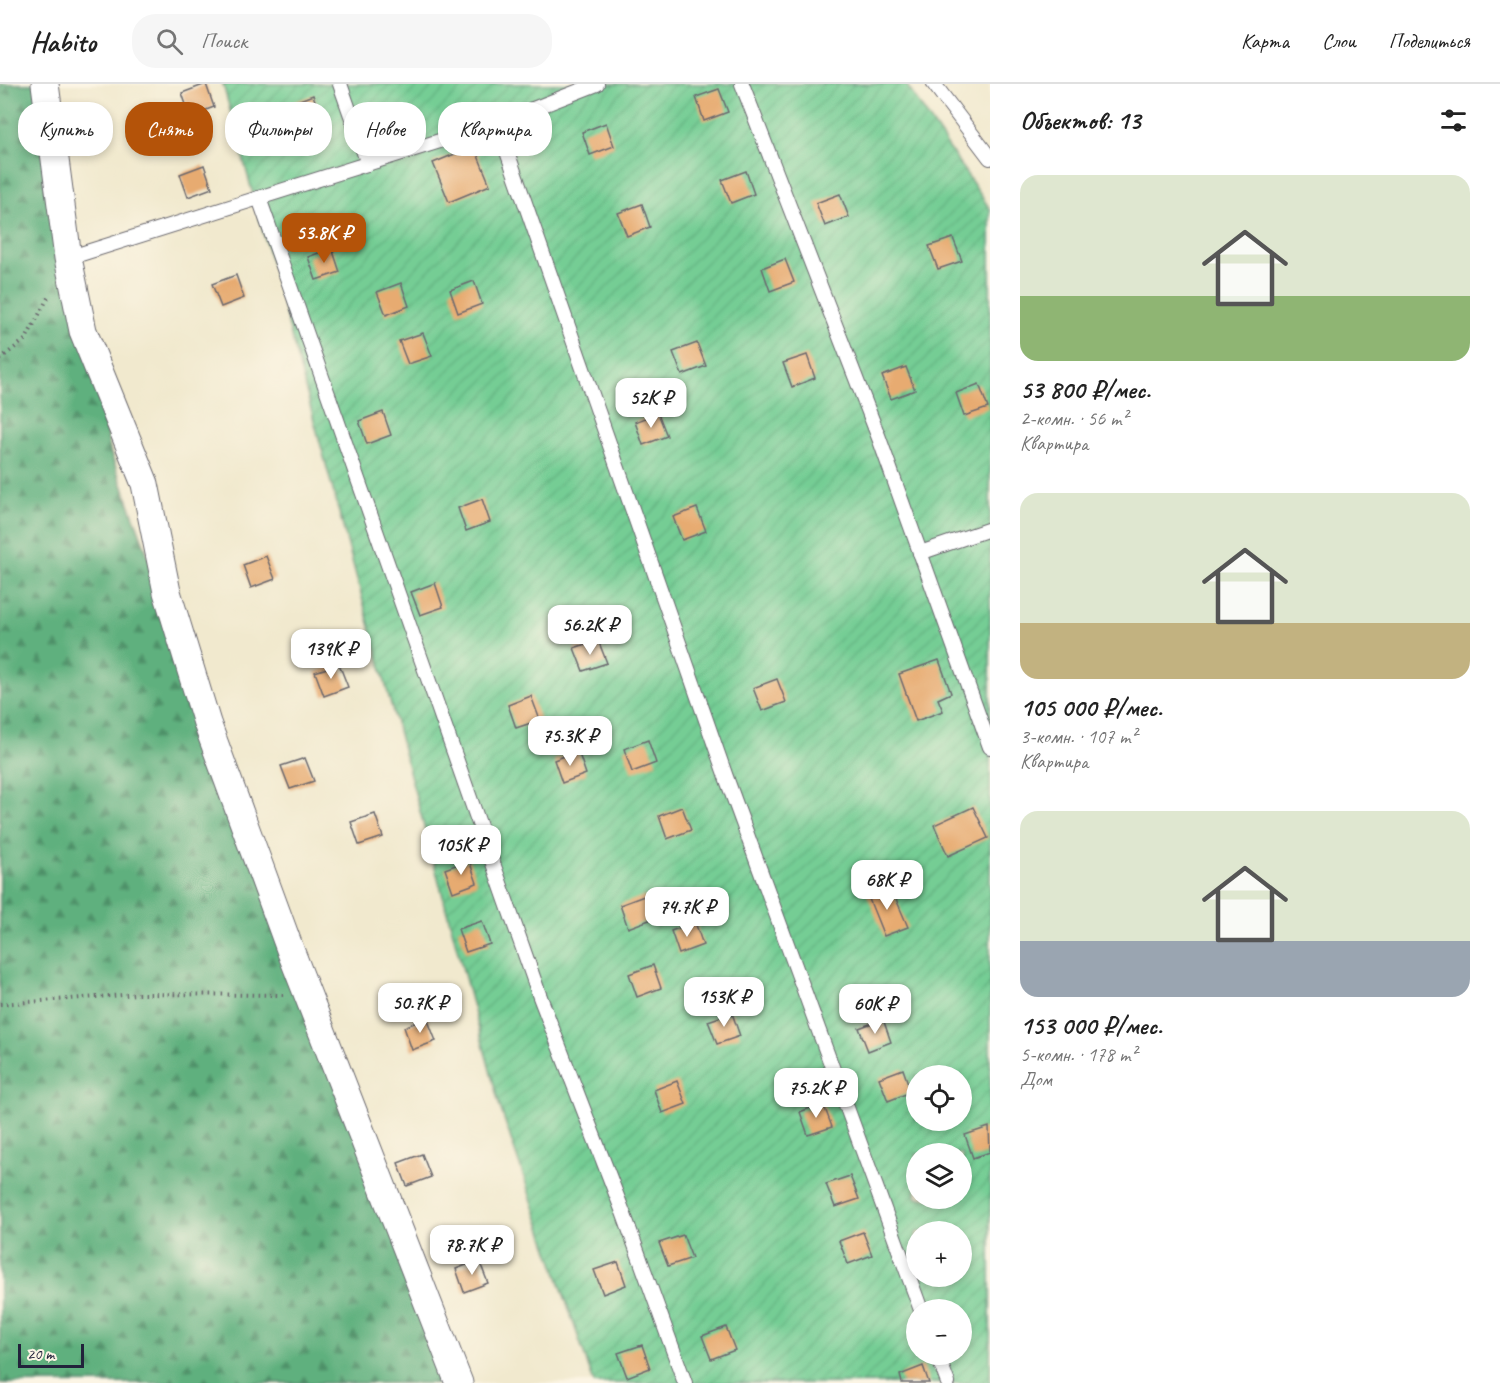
<!DOCTYPE html>
<html lang="ru">
<head>
<meta charset="utf-8">
<style>
	:root { --surface:#fff; --page:#f6f6f6; --text:#222; --muted:#767676; --line:#e0e0e0; --accent:#b45309 }
	body { margin:0; font-family:Caveat,sans-serif; background:var(--page); color:var(--text); height:100vh; display:flex; flex-direction:column; font-size:22px; white-space:nowrap }
	* { box-sizing:border-box; margin:0 }
	p { font-size:20px; color:var(--muted) }
	.icon { flex:none; width:33px; height:33px; fill:none; stroke:currentColor; stroke-width:2; stroke-linecap:round; stroke-linejoin:round }
	.map { position:relative; flex:1; overflow:hidden }
	.sheet { display:flex; flex-direction:column; background:var(--surface); width:510px }
	.sheet>* { flex:none }
	.banner { position:absolute; left:18px; top:18px; width:570px; height:54px; display:flex; gap:12px }
	.buttons { position:absolute; left:906px; top:981px; display:grid; gap:12px }
	.buttons a { display:grid; place-items:center; width:66px; height:66px; border-radius:50%; background:var(--surface); box-shadow:0 3px 9px #0003; font-size:30px }
	.scale { position:absolute; left:18px; bottom:15px; width:66px; box-sizing:border-box; padding-left:6px; border:3px solid #22223b; border-top:0; font-size:16px; line-height:21px; white-space:nowrap; color:#22223b; -webkit-text-stroke:4px #fcf5e5; paint-order:stroke }
	.price { position:absolute; translate:-50% -51px; padding:0 14px; border-radius:12px; background:#fff; color:#222; font-size:20px; line-height:39px; filter:drop-shadow(0 2px 3px #0008) }
	.price::after { content:''; position:absolute; left:50%; top:36px; width:18px; height:14px; margin-left:-9px; background:inherit; clip-path:polygon(0 0,100% 0,50% 100%) }
	.price.on { background:var(--accent); color:#fff }
	ul { padding:0; list-style:none }
	li { display:grid; align-content:center; gap:12px; height:318px; padding:0 30px }
	li span { display:grid; place-items:center; height:186px; border-radius:18px; color:#555 }
	li>.icon { margin-inline-start:auto }
	span .icon { width:108px; height:108px; fill:#fffc; stroke-width:1 }
	li b { font-size:26px }
	h2 { display:flex; justify-content:space-between; align-items:center; height:72px; padding:0 30px; font-size:26px }
	.chip { padding:0 21px; border-radius:24px; background:var(--surface); box-shadow:0 3px 9px #0003; font-size:21px; line-height:54px }
	.chip.on { background:var(--accent); color:#fff }
	header { display:flex; align-items:center; gap:36px; box-sizing:border-box; height:84px; padding:0 30px; background:var(--surface); border-bottom:2px solid var(--line) }
	header strong { font-size:28px }
	nav { display:flex; gap:33px; margin-inline-start:auto; font-size:21px }
	.search { width:420px; height:54px; background:var(--page); display:flex; align-items:center; gap:15px; box-sizing:border-box; padding:0 21px; border-radius:24px; color:var(--muted); font-size:22px }
	main { display:flex; flex:1; min-height:0 }
	.map>svg:first-child { display:block }
	.forest { fill:url(#forest-firs); stroke:#40695c; stroke-width:1.5 }
	.garden { fill:url(#garden-furrows); stroke:#4b7868; stroke-width:1.5; fill-rule:evenodd }
	.building { fill:#e7ab71 }
	.lines { fill:none; stroke-linecap:round; stroke-linejoin:round }
	.lane-casing { stroke:#6a686e; stroke-width:16 }
	.street-casing { stroke:#6a686e; stroke-width:29 }
	.path { stroke:#6a686e; stroke-width:4; stroke-dasharray:1.5 4.5; stroke-linecap:butt }
	.lane { stroke:#fff; stroke-width:14 }
	.street { stroke:#fff; stroke-width:27 }
</style>
</head>
<body>
<header>
<strong>Habito</strong>
<div class="search"><svg class="icon" aria-label="search" viewBox="0 0 24 24"><circle cx="10" cy="10" r="6"/><path d="M15 15l6 6"/></svg>Поиск</div>
<nav><a>Карта</a><a>Слои</a><a>Поделиться</a></nav>
</header>
<main>
<div class="map">
<svg width="990" height="1299" viewBox="0 0 990 1299">
	<defs>
		<pattern id="forest-firs" width="22" height="20" patternUnits="userSpaceOnUse" patternTransform="scale(1.5)"><rect width="22" height="20" fill="#5fb07e"/><path d="M5 1l3.5 6h-7zM16 11l3.5 6h-7z" fill="#4e8f68"/></pattern>
		<pattern id="garden-furrows" width="10" height="10" patternUnits="userSpaceOnUse" patternTransform="scale(1.5)"><rect width="10" height="10" fill="#74cd94"/><path d="M-1 1l2-2M0 10L10 0M9 11l2-2" fill="none" stroke="#64b080"/></pattern>
	</defs>
	<rect width="100%" height="100%" fill="#fcf5e5"/>
	<filter id="ink" filterUnits="userSpaceOnUse"><feTurbulence type="fractalNoise" baseFrequency=".0167" numOctaves="2"/><feDisplacementMap in="SourceGraphic" scale="12" xChannelSelector="R" yChannelSelector="G"/><feConvolveMatrix kernelMatrix="1 2 1 2 8 2 1 2 1" color-interpolation-filters="sRGB"/></filter>
	<filter id="wash" filterUnits="userSpaceOnUse"><feTurbulence type="fractalNoise" baseFrequency=".008" numOctaves="4" result="noise"/><feDisplacementMap in="SourceGraphic" scale="24" xChannelSelector="R" yChannelSelector="G"/><feGaussianBlur stdDeviation="1.35" result="paint"/><feColorMatrix in="noise" values="0 0 0 0 0 0 0 0 0 0 0 0 0 0 0 0 0 1.4 0 .05"/><feComposite in="paint" operator="in"/></filter>
	<g filter="url(#wash)">
		<rect width="100%" height="100%" fill="#f1e9ce"/>
		<path class="forest" d="M0,0H37L44,44L111,370L450,1299H0Z"/>
		<path class="garden" d="M223,0H906L990,125V1299H594L500,1023ZM916,992H962V1036H916ZM916,1070H962V1114H916ZM916,1148H962V1192H916ZM916,1226H962V1270H916Z"/>
		<g id="blocks">
			<g class="building">
				<path d="M206,0L214,23L190,32L182,9Z"/>
				<path d="M719,5L728,28L704,37L696,13Z"/>
				<path d="M313,11L321,34L297,43L289,20Z"/>
				<path d="M606,39L614,62L590,71L582,48Z"/>
				<path d="M474,62L490,101L449,118L433,79Z"/>
				<path d="M204,81L212,104L188,113L180,90Z"/>
				<path d="M746,87L754,110L731,119L722,96Z"/>
				<path d="M840,110L849,133L825,142L816,119Z"/>
				<path d="M642,120L650,143L627,152L618,129Z"/>
				<path d="M953,154L962,177L938,185L929,162Z"/>
				<path d="M332,164L340,188L316,196L308,173Z"/>
				<path d="M785,175L794,198L770,207L762,184Z"/>
				<path d="M236,191L244,214L221,223L212,200Z"/>
				<path d="M474,197L482,220L458,229L450,206Z"/>
				<path d="M401,199L409,222L386,231L377,208Z"/>
				<path d="M423,249L432,272L408,280L399,257Z"/>
				<path d="M697,259L706,282L682,291L673,268Z"/>
				<path d="M807,271L815,294L792,303L783,279Z"/>
				<path d="M906,283L915,306L891,315L882,292Z"/>
				<path d="M979,300L988,324L964,332L956,309Z"/>
				<path d="M383,328L391,351L367,360L359,337Z"/>
				<path d="M658,329L667,352L643,361L635,338Z"/>
				<path d="M482,415L490,438L466,447L458,424Z"/>
				<path d="M697,424L706,447L682,456L673,433Z"/>
				<path d="M266,472L275,495L251,504L243,481Z"/>
				<path d="M435,499L443,523L420,531L411,508Z"/>
				<path d="M598,556L607,579L583,587L574,564Z"/>
				<path d="M939,576L951,609L938,615L943,627L916,637L899,590Z"/>
				<path d="M339,580L348,603L324,612L315,588Z"/>
				<path d="M777,595L786,618L762,627L753,604Z"/>
				<path d="M531,612L540,636L516,644L508,621Z"/>
				<path d="M648,656L656,679L632,688L624,665Z"/>
				<path d="M578,667L586,690L562,699L554,676Z"/>
				<path d="M305,674L314,697L290,705L281,682Z"/>
				<path d="M682,723L691,746L667,755L659,732Z"/>
				<path d="M973,723L988,754L948,772L934,741Z"/>
				<path d="M375,730L383,753L359,761L351,738Z"/>
				<path d="M469,776L477,799L453,808L445,785Z"/>
				<path d="M890,801L908,843L884,852L867,810Z"/>
				<path d="M644,812L652,835L628,844L620,821Z"/>
				<path d="M482,837L490,860L466,868L458,845Z"/>
				<path d="M695,838L703,861L679,870L671,847Z"/>
				<path d="M653,881L661,904L637,913L629,890Z"/>
				<path d="M732,929L740,952L717,960L708,937Z"/>
				<path d="M427,934L436,957L412,966L404,943Z"/>
				<path d="M883,935L891,958L868,967L859,944Z"/>
				<path d="M903,985L911,1008L888,1017L879,994Z"/>
				<path d="M677,997L686,1020L662,1029L654,1006Z"/>
				<path d="M823,1019L832,1043L808,1051L800,1028Z"/>
				<path d="M989,1043L990,1068L973,1074L965,1051Z"/>
				<path d="M422,1070L431,1093L407,1102L398,1079Z"/>
				<path d="M850,1092L859,1115L835,1123L826,1100Z"/>
				<path d="M863,1148L872,1171L848,1180L839,1157Z"/>
				<path d="M683,1151L692,1174L668,1182L659,1159Z"/>
				<path d="M479,1176L488,1199L464,1208L456,1185Z"/>
				<path d="M618,1178L626,1201L603,1210L594,1186Z"/>
				<path d="M726,1243L735,1266L711,1275L702,1252Z"/>
				<path d="M642,1261L650,1284L627,1293L618,1269Z"/>
				<path d="M923,1282L929,1299H902L900,1291Z"/>
			</g>
		</g>
	</g>
	<g filter="url(#ink)">
		<use href="#blocks" fill-opacity="0" stroke="#6a686e" stroke-width="1.5"/>
		<g class="lines">
			<g class="lane-casing">
				<g id="lane">
					<path d="M340,0L368,80"/>
					<path d="M742,0L879,354L990,663"/>
					<path d="M934,0L990,74"/>
					<path d="M497,39L726,693L921,1226"/>
					<path d="M259,114L540,913L623,1128L685,1299"/>
					<path d="M68,174L497,39L597,0"/>
					<path d="M920,469L990,445"/>
					<path d="M937,1270L948,1299"/>
				</g>
			</g>
			<g class="street-casing">
				<path id="street" d="M45,0L68,174L83,247L145,400L167,508L207,639L291,868L459,1299"/>
			</g>
			<g class="path">
				<path d="M0,275L26,255L50,210"/>
				<path d="M0,920L138,910L284,911"/>
			</g>
			<use href="#lane" class="lane"/>
			<use href="#street" class="street"/>
		</g>
	</g>
</svg>
<div class="buttons">
<a><svg class="icon" aria-label="locate" viewBox="0 0 24 24"><circle cx="12" cy="12" r="6"/><path d="M12 2v4M12 18v4M2 12h4M18 12h4"/></svg></a>
<a><svg class="icon" aria-label="layers" viewBox="0 0 24 24"><path d="M12 4l9 5-9 5-9-5zM3 14l9 5 9-5"/></svg></a>
<a>+</a>
<a>−</a>
</div>
<div class="scale">20 m</div>
<b class="price on" style="left:324px;top:180px">53.8K ₽</b>
<b class="price" style="left:651px;top:345px">52K ₽</b>
<b class="price" style="left:590px;top:572px">56.2K ₽</b>
<b class="price" style="left:331px;top:596px">139K ₽</b>
<b class="price" style="left:570px;top:683px">75.3K ₽</b>
<b class="price" style="left:461px;top:792px">105K ₽</b>
<b class="price" style="left:887px;top:827px">68K ₽</b>
<b class="price" style="left:687px;top:854px">74.7K ₽</b>
<b class="price" style="left:724px;top:944px">153K ₽</b>
<b class="price" style="left:420px;top:950px">50.7K ₽</b>
<b class="price" style="left:875px;top:951px">60K ₽</b>
<b class="price" style="left:816px;top:1035px">75.2K ₽</b>
<b class="price" style="left:472px;top:1192px">78.7K ₽</b>
<div class="banner">
<a class="chip">Купить</a>
<a class="chip on">Снять</a>
<a class="chip">Фильтры</a>
<a class="chip">Новое</a>
<a class="chip">Квартира</a>
</div>
</div>
<section class="sheet">
<h2>Объектов: 13<svg class="icon" aria-label="filters" viewBox="0 0 24 24"><path d="M4 7h16M4 17h16"/><circle cx="9" cy="7" r="2"/><circle cx="15" cy="17" r="2"/></svg></h2>
<ul>
<li><span style="background:linear-gradient(#dfe7d0 65%,#8fb573 0)"><svg class="icon" aria-label="home" viewBox="0 0 24 24"><path d="M3 11l9-7 9 7M6 9v11h12V9"/></svg></span><div><b>53 800 ₽/мес.</b><p>2-комн. · 56 m²</p><p>Квартира</p></div></li>
<li><span style="background:linear-gradient(#dfe7d0 70%,#c2b280 0)"><svg class="icon" aria-label="home" viewBox="0 0 24 24"><path d="M3 11l9-7 9 7M6 9v11h12V9"/></svg></span><div><b>105 000 ₽/мес.</b><p>3-комн. · 107 m²</p><p>Квартира</p></div></li>
<li><span style="background:linear-gradient(#dfe7d0 70%,#9aa5b1 0)"><svg class="icon" aria-label="home" viewBox="0 0 24 24"><path d="M3 11l9-7 9 7M6 9v11h12V9"/></svg></span><div><b>153 000 ₽/мес.</b><p>5-комн. · 178 m²</p><p>Дом</p></div></li>
</ul>
</section>
</main>
</body>
</html>
